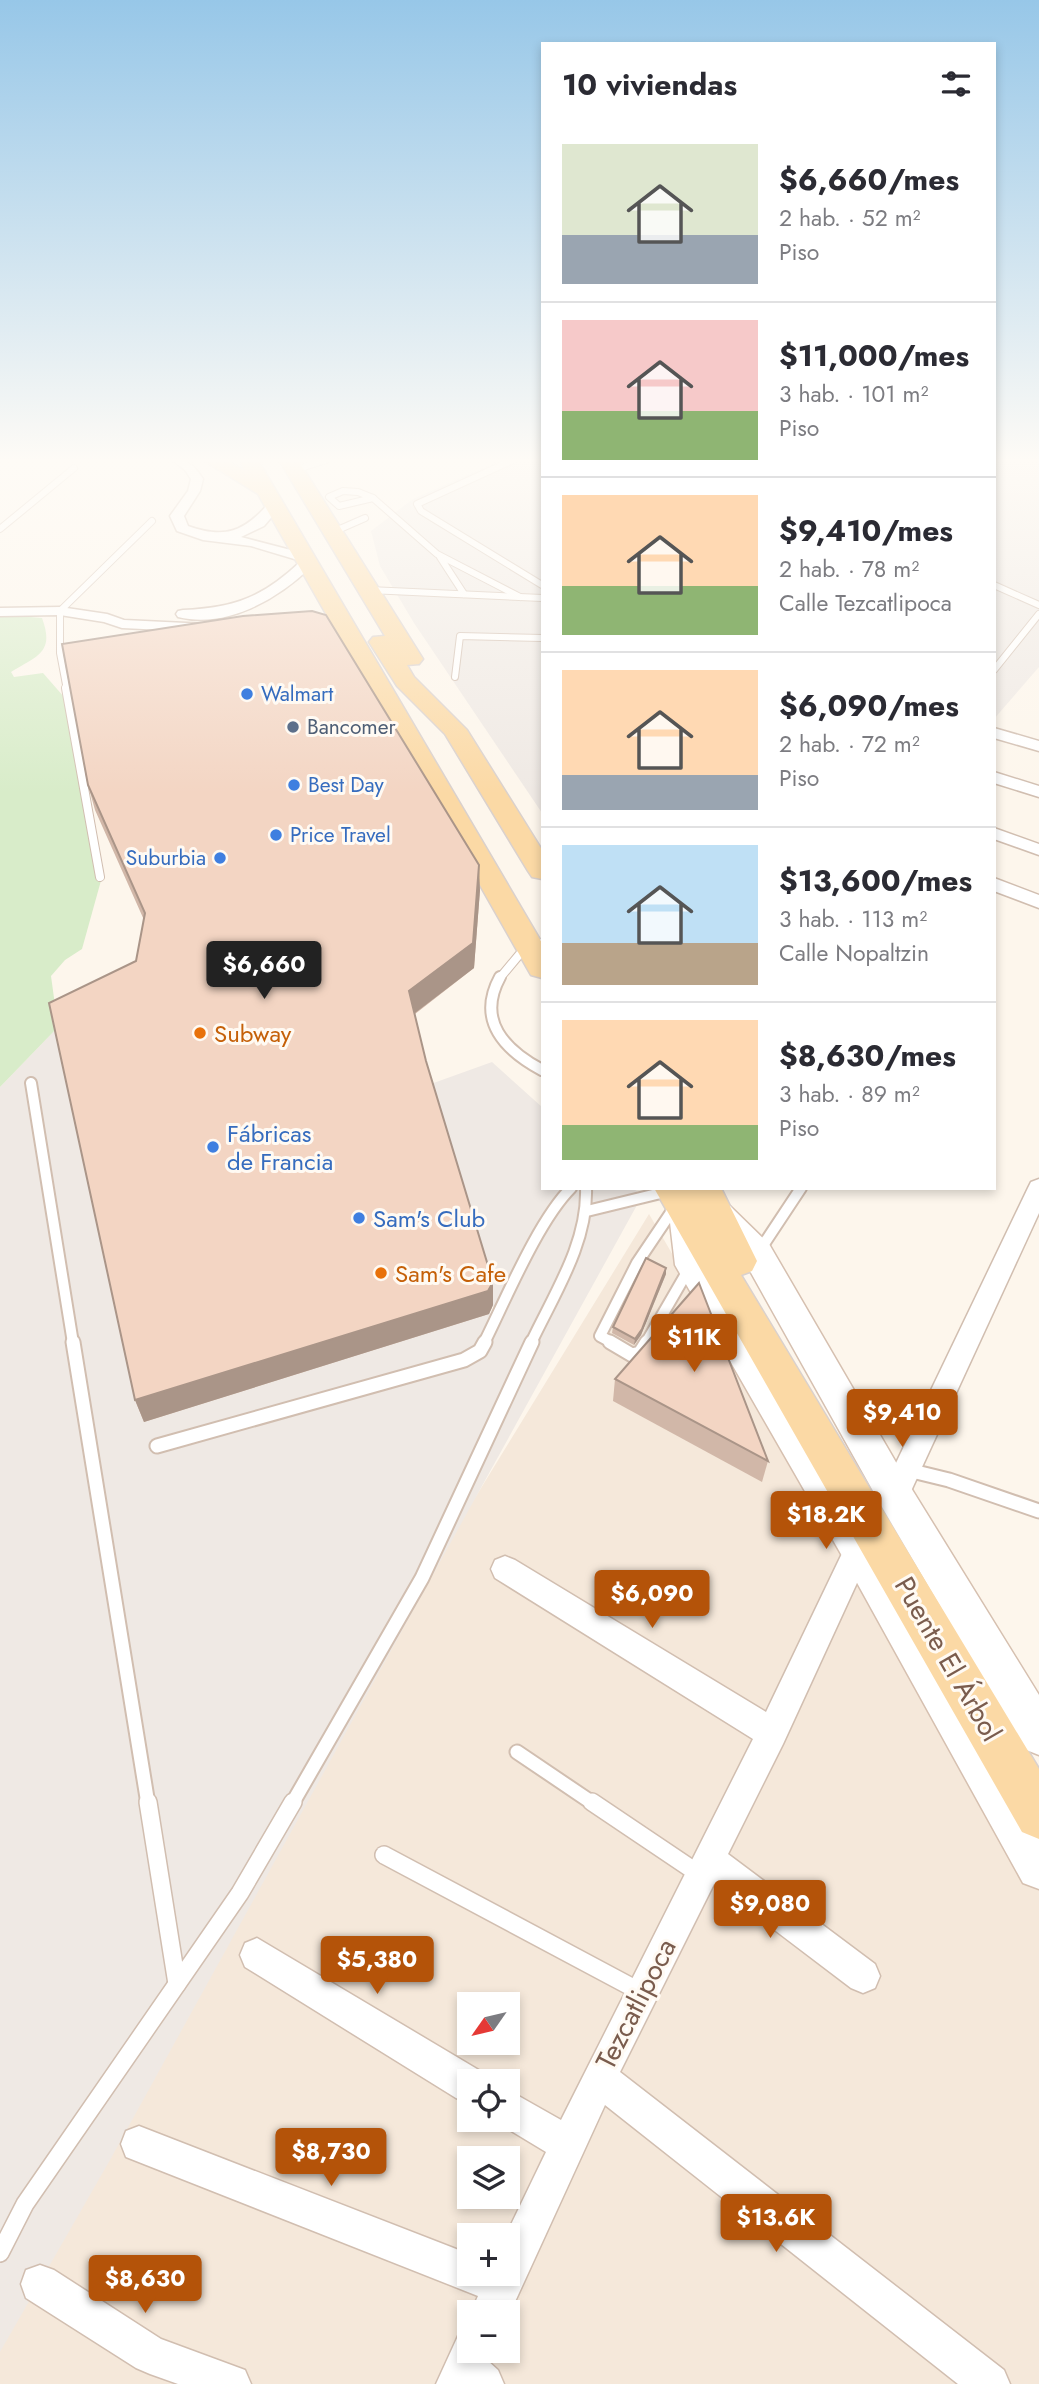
<!DOCTYPE html>
<html lang="es">
<head>
<meta charset="utf-8">
<style>
	:root { --surface:#fff; --page:#f7f7f7; --text:#2b2b33; --muted:#7c7c81; --line:#e1e1e2; --accent:#b45309 }
	body { margin:0; font-family:Jost,sans-serif; background:var(--page); color:var(--text); height:100vh; display:flex; flex-direction:column; font-size:26px; white-space:nowrap }
	* { box-sizing:border-box; margin:0 }
	p { font-size:23px; color:var(--muted) }
	.icon { flex:none; width:38px; height:38px; fill:none; stroke:currentColor; stroke-width:2; stroke-linecap:round; stroke-linejoin:round }
	.map { position:relative; flex:1; overflow:hidden }
	.drawer { position:absolute; left:541px; top:42px; width:455px; height:1148px; display:flex; flex-direction:column; background:var(--surface); border-radius:0px; box-shadow:0 4px 10px #0003 }
	.drawer>* { flex:none }
	.needle { width:46px; rotate:236deg }
	.buttons { position:absolute; left:457px; top:1992px; display:grid; gap:14px }
	.buttons a { display:grid; place-items:center; width:63px; height:63px; border-radius:0px; background:var(--surface); box-shadow:0 4px 10px #0003; font-size:35px }
	.price { position:absolute; translate:-50% -60px; padding:0 16px; border-radius:7px; background:var(--accent); color:#fff; font-size:23px; line-height:46px; filter:drop-shadow(0 2px 4px #0008) }
	.price::after { content:''; position:absolute; left:50%; top:42px; width:21px; height:16px; margin-left:-10px; background:inherit; clip-path:polygon(0 0,100% 0,50% 100%) }
	.price.selected { background:#222; color:#fff }
	ul { padding:0; list-style:none }
	li { display:flex; align-items:center; gap:21px; height:175px; padding:0 21px }
	li+li { border-top:2px solid var(--line) }
	li span { display:grid; place-items:center; flex:none; width:196px; height:140px; border-radius:0px; color:#555 }
	li>.icon { margin-inline-start:auto }
	span .icon { width:84px; height:84px; fill:#fffc; stroke-width:1 }
	li b { font-size:30px }
	h2 { display:flex; justify-content:space-between; align-items:center; height:84px; padding:0 21px; font-size:30px }
	.map>svg:first-child { display:block }
	.residential { fill:#f5e8da; fill-rule:evenodd }
	.industrial { fill:#efe9e4 }
	.green { fill:#d8ecc9 }
	.lines { fill:none; stroke-linecap:round; stroke-linejoin:round }
	.lane-far4-casing { stroke:#d1beb0; stroke-width:8 }
	.lane-far3-casing { stroke:#d1beb0; stroke-width:10 }
	.lane-far2-casing { stroke:#d1beb0; stroke-width:14 }
	.lane-far1-casing { stroke:#d1beb0; stroke-width:17 }
	.lane-casing { stroke:#d1beb0; stroke-width:20 }
	.street-casing { stroke:#d1beb0; stroke-width:3 }
	.secondary-casing { stroke:#d6c0b0; stroke-width:3 }
	.primary-casing { stroke:#dad1cd; stroke-width:3 }
	.lane-far4 { stroke:#fff; stroke-width:6 }
	.lane-far3 { stroke:#fff; stroke-width:8 }
	.lane-far2 { stroke:#fff; stroke-width:10 }
	.lane-far1 { stroke:#fff; stroke-width:13 }
	.lane { stroke:#fff; stroke-width:17 }
	.street { fill:#fff; fill-rule:evenodd }
	.secondary { fill:#fff; fill-rule:evenodd }
	.primary { fill:#fbd9a5; fill-rule:evenodd }
	.wall { fill:#d1b7a8 }
	.shaded-wall { fill:#aa9588 }
	.building { fill:#f3d5c3; stroke:#aa9588; stroke-width:2 }
	.shop-dot { fill:#3f7fe0; stroke:#fffaf3; stroke-width:2.5 }
	.service-dot { fill:#5c6f8a; stroke:#fffaf3; stroke-width:2.5 }
	.food-dot { fill:#e8710a; stroke:#fffaf3; stroke-width:2.5 }
	.labels { text-anchor:middle; dominant-baseline:central; stroke-width:6; stroke-linejoin:round; paint-order:stroke }
	.far-shop-label { font-size:21px; fill:#366cbe; stroke:#fffaf3; text-anchor:start }
	.far-service-label { font-size:21px; fill:#4e5e75; stroke:#fffaf3; text-anchor:start }
	.food-label { font-size:24px; fill:#c56008; stroke:#fffaf3; text-anchor:start }
	.shop-label { font-size:24px; fill:#366cbe; stroke:#fffaf3; text-anchor:start }
	.near-street-label { font-size:28px; fill:#7a5c4d; stroke:#fffaf3 }
</style>
</head>
<body>
<div class="map">
<svg width="1039" height="2384" viewBox="0 0 1039 2384">
	<rect width="100%" height="100%" fill="#fdf6ec"/>
	<path class="residential" d="M649,1214L1039,1885V2384H0V2286L177,1984ZM469,2004H508V2042H469ZM469,2081H508V2119H469ZM469,2158H508V2196H469ZM469,2235H508V2273H469ZM469,2312H508V2350H469Z"/>
	<g class="industrial">
		<path d="M501,460H542V813L414,623L380,566L371,531L413,499Z"/>
		<path d="M994,460H1039V667L994,719Z"/>
		<path d="M58,1027L144,1422L495,1312L428,1085L492,1062L542,1107V1188H633L642,1196L110,2160L0,2352V1087Z"/>
	</g>
	<path class="green" d="M7,615L42,618C55,653 37,656 11,672L14,677L43,673L64,697L102,877L82,949L65,960L51,976L58,1027L0,1087V617Z"/>
	<g class="lines">
		<g class="lane-far4-casing">
			<g id="lane-far4">
				<path d="M513,460L417,504L421,511L542,585"/>
				<path d="M295,470L326,460"/>
				<path d="M343,491L358,492L373,498L339,506L329,497Z"/>
				<path d="M373,498L437,554L520,597"/>
				<path d="M0,529L74,468"/>
				<path d="M333,532L365,518"/>
				<path d="M440,557L464,594"/>
				<path d="M994,585L1039,605"/>
				<path d="M369,590L542,598"/>
				<path d="M994,670L1039,614"/>
				<path d="M455,677L460,636L542,638"/>
				<path d="M67,690L60,653V611L152,521"/>
			</g>
		</g>
		<g class="lane-far3-casing">
			<g id="lane-far3">
				<path d="M66,688L100,877"/>
				<path d="M499,979L519,955L542,943"/>
			</g>
		</g>
		<g class="lane-far2-casing">
			<g id="lane-far2">
				<path d="M500,977C476,1021 505,1050 542,1070"/>
				<path d="M31,1083L73,1343"/>
				<path d="M587,1211L669,1191"/>
				<path d="M758,1253L801,1188"/>
				<path d="M484,1343C506,1299 538,1221 571,1188"/>
				<path d="M531,1343C554,1294 588,1243 586,1188"/>
				<path d="M613,1343L600,1336L637,1263L676,1205"/>
				<path d="M646,1343L690,1267"/>
			</g>
		</g>
		<g class="lane-far1-casing">
			<g id="lane-far1">
				<path d="M73,1342L148,1804"/>
				<path d="M610,1342L632,1355L640,1353L647,1342"/>
				<path d="M157,1446L464,1360L480,1351L485,1342"/>
				<path d="M908,1470L949,1480L1039,1511"/>
				<path d="M517,1752L594,1804"/>
				<path d="M292,1804L422,1578L532,1342"/>
			</g>
		</g>
		<g class="lane-casing">
			<g id="lane">
				<path d="M148,1802L177,1984"/>
				<path d="M592,1802L699,1874"/>
				<path d="M384,1855L639,1991"/>
				<path d="M0,2253L25,2204L240,1893L293,1802"/>
			</g>
		</g>
		<g class="street-casing">
			<g id="street">
				<path d="M172,460C189,460 194,465 203,479L200,491L184,516L188,526C224,539 244,532 269,503H279L281,506L264,526L241,537L310,555L314,563L312,566C278,599 227,629 178,617L176,614L178,611L183,610C235,608 263,597 301,561L251,546L203,540L177,531L170,516L188,491L191,479L185,470Z"/>
				<path d="M60,607L107,614L124,620L207,624L214,628L207,632L122,628L104,622L60,615L0,616V608Z"/>
				<path d="M994,728L1039,741V751L994,738Z"/>
				<path d="M994,772L1039,786V797L994,783Z"/>
				<path d="M994,828L1039,844V855L994,839Z"/>
				<path d="M994,878L1039,895V908L994,891Z"/>
				<path d="M1039,1179V1213L905,1504L895,1507L885,1504L881,1495L885,1486L1028,1188L1031,1182Z"/>
				<path d="M859,1535L869,1539L873,1548L783,1744L728,1854L875,1964L880,1976L875,1988L863,1993L851,1988L714,1884L620,2072L1004,2370L1010,2384H958L605,2105L508,2317V2312H471L478,2296L126,2157L121,2144L126,2131L139,2126L469,2254V2273H508L506,2235L546,2152L495,2121L508,2119V2090L561,2120L753,1739L495,1578L491,1569L495,1560L505,1556L515,1560L766,1712L849,1539Z"/>
				<path d="M257,1938L482,2072L485,2081H469V2103L456,2098L245,1967L240,1955L245,1943Z"/>
				<path d="M40,2265L54,2270L161,2339L245,2370L251,2384H178L150,2374L136,2368L26,2298L21,2284L26,2270Z"/>
				<path d="M469,2332V2350H491L487,2360L498,2370L504,2384H436L458,2336Z"/>
			</g>
		</g>
		<g class="secondary-casing">
			<g id="secondary">
				<path d="M685,1202L696,1205L701,1214L707,1263L873,1535L1039,1824V1889L1023,1883L845,1561L675,1265L669,1214L674,1205Z"/>
				<path d="M719,1203L730,1206L769,1244L908,1483L1039,1695V1755L1024,1749L882,1507L745,1262L708,1224L703,1215L708,1206Z"/>
			</g>
		</g>
		<g class="primary-casing">
			<g id="primary">
				<path d="M203,460H226L245,471L239,460H258L542,943V978L531,975L527,968L258,494Z"/>
				<path d="M279,460H298L423,659L419,664L407,665L414,677L467,730L542,850V879L532,877L528,871L445,734L397,686L369,642L373,637L385,636Z"/>
				<path d="M654,1188H721L757,1261L752,1271L741,1275L1039,1769V1839L1022,1832Z"/>
			</g>
		</g>
		<use href="#lane-far4" class="lane-far4"/>
		<use href="#lane-far3" class="lane-far3"/>
		<use href="#lane-far2" class="lane-far2"/>
		<use href="#lane-far1" class="lane-far1"/>
		<use href="#lane" class="lane"/>
		<use href="#street" class="street"/>
		<use href="#secondary" class="secondary"/>
		<use href="#primary" class="primary"/>
	</g>
	<g class="wall">
		<path d="M88,785L480,890L474,968L415,1014L426,1061L493,1305L489,1314L144,1422L135,1400L136,961L144,920L95,810Z"/>
		<path d="M666,1268V1274L641,1335L634,1345L612,1333L613,1327Z"/>
		<path d="M615,1379L768,1461L762,1482L613,1401Z"/>
	</g>
	<g class="shaded-wall">
		<path d="M479,865L480,890L474,968L411,1016L409,991Z"/>
		<path d="M666,1268V1274L641,1335L634,1345L635,1339Z"/>
		<path d="M493,1282V1305L489,1314L144,1422L135,1400Z"/>
	</g>
	<g class="building">
		<path d="M312,611L326,615L479,865L473,943L409,991L426,1061L493,1282L488,1291L135,1400L49,1003L136,961L145,913L88,785L62,644L243,616Z"/>
		<path d="M646,1258L666,1268L642,1329L635,1339L613,1327Z"/>
		<path d="M699,1283L768,1461L615,1379Z"/>
	</g>
	<linearGradient id="sky" x2="0" y2="1"><stop stop-color="#97c7e8"/><stop offset="0.58" stop-color="#fefbf6"/><stop offset="1" stop-color="#fefbf6" stop-opacity="0"/></linearGradient>
	<rect width="1039" height="794" fill="url(#sky)"/>
	<g class="shop-dot">
		<circle cx="247" cy="694" r="7"/>
		<circle cx="294" cy="785" r="7"/>
		<circle cx="276" cy="835" r="7"/>
		<circle cx="220" cy="858" r="7"/>
		<circle cx="213" cy="1147" r="7"/>
		<circle cx="359" cy="1218" r="7"/>
	</g>
	<circle class="service-dot" cx="293" cy="727" r="7"/>
	<g class="food-dot">
		<circle cx="200" cy="1033" r="7"/>
		<circle cx="381" cy="1273" r="7"/>
	</g>
	<g class="labels">
		<g class="far-shop-label">
			<text x="261" y="694">Walmart</text>
			<text x="308" y="785">Best Day</text>
			<text x="290" y="835">Price Travel</text>
			<text x="206" y="858" text-anchor="end">Suburbia</text>
		</g>
		<g class="far-service-label">
			<text x="307" y="727">Bancomer</text>
		</g>
		<g class="food-label">
			<text x="214" y="1033">Subway</text>
			<text x="395" y="1273">Sam's Cafe</text>
		</g>
		<g class="shop-label">
			<text x="227" y="1133">Fábricas<tspan x="227" dy="28">de Francia</tspan></text>
			<text x="373" y="1218">Sam's Club</text>
		</g>
		<g class="near-street-label">
			<text transform="translate(948 1659) rotate(60)">Puente El Árbol</text>
			<text transform="translate(636 2004) rotate(-63)">Tezcatlipoca</text>
		</g>
	</g>
</svg>
<div class="buttons">
<a><svg class="needle" viewBox="-14 -14 28 28"><path d="M0-13l5 13h-10z" fill="#e53935"/><path d="M0 13l5-13h-10z" fill="#7c7c81"/></svg></a>
<a><svg class="icon" aria-label="locate" viewBox="0 0 24 24"><circle cx="12" cy="12" r="6"/><path d="M12 2v4M12 18v4M2 12h4M18 12h4"/></svg></a>
<a><svg class="icon" aria-label="layers" viewBox="0 0 24 24"><path d="M12 4l9 5-9 5-9-5zM3 14l9 5 9-5"/></svg></a>
<a>+</a>
<a>−</a>
</div>
<b class="price selected" style="left:264px;top:1001px">$6,660</b>
<b class="price" style="left:694px;top:1374px">$11K</b>
<b class="price" style="left:902px;top:1449px">$9,410</b>
<b class="price" style="left:826px;top:1551px">$18.2K</b>
<b class="price" style="left:652px;top:1630px">$6,090</b>
<b class="price" style="left:770px;top:1940px">$9,080</b>
<b class="price" style="left:377px;top:1996px">$5,380</b>
<b class="price" style="left:331px;top:2188px">$8,730</b>
<b class="price" style="left:776px;top:2254px">$13.6K</b>
<b class="price" style="left:145px;top:2315px">$8,630</b>
<section class="drawer">
<h2>10 viviendas<svg class="icon" aria-label="filters" viewBox="0 0 24 24"><path d="M4 7h16M4 17h16"/><circle cx="9" cy="7" r="2"/><circle cx="15" cy="17" r="2"/></svg></h2>
<ul>
<li><span style="background:linear-gradient(#dfe7d0 65%,#9aa5b1 0)"><svg class="icon" aria-label="home" viewBox="0 0 24 24"><path d="M3 11l9-7 9 7M6 9v11h12V9"/></svg></span><div><b>$6,660/mes</b><p>2 hab. · 52 m²</p><p>Piso</p></div></li>
<li><span style="background:linear-gradient(#f6c9c9 65%,#8fb573 0)"><svg class="icon" aria-label="home" viewBox="0 0 24 24"><path d="M3 11l9-7 9 7M6 9v11h12V9"/></svg></span><div><b>$11,000/mes</b><p>3 hab. · 101 m²</p><p>Piso</p></div></li>
<li><span style="background:linear-gradient(#ffd9b3 65%,#8fb573 0)"><svg class="icon" aria-label="home" viewBox="0 0 24 24"><path d="M3 11l9-7 9 7M6 9v11h12V9"/></svg></span><div><b>$9,410/mes</b><p>2 hab. · 78 m²</p><p>Calle Tezcatlipoca</p></div></li>
<li><span style="background:linear-gradient(#ffd9b3 75%,#9aa5b1 0)"><svg class="icon" aria-label="home" viewBox="0 0 24 24"><path d="M3 11l9-7 9 7M6 9v11h12V9"/></svg></span><div><b>$6,090/mes</b><p>2 hab. · 72 m²</p><p>Piso</p></div></li>
<li><span style="background:linear-gradient(#bfe0f5 70%,#b9a48a 0)"><svg class="icon" aria-label="home" viewBox="0 0 24 24"><path d="M3 11l9-7 9 7M6 9v11h12V9"/></svg></span><div><b>$13,600/mes</b><p>3 hab. · 113 m²</p><p>Calle Nopaltzin</p></div></li>
<li><span style="background:linear-gradient(#ffd9b3 75%,#8fb573 0)"><svg class="icon" aria-label="home" viewBox="0 0 24 24"><path d="M3 11l9-7 9 7M6 9v11h12V9"/></svg></span><div><b>$8,630/mes</b><p>3 hab. · 89 m²</p><p>Piso</p></div></li>
</ul>
</section>
</div>
</body>
</html>
